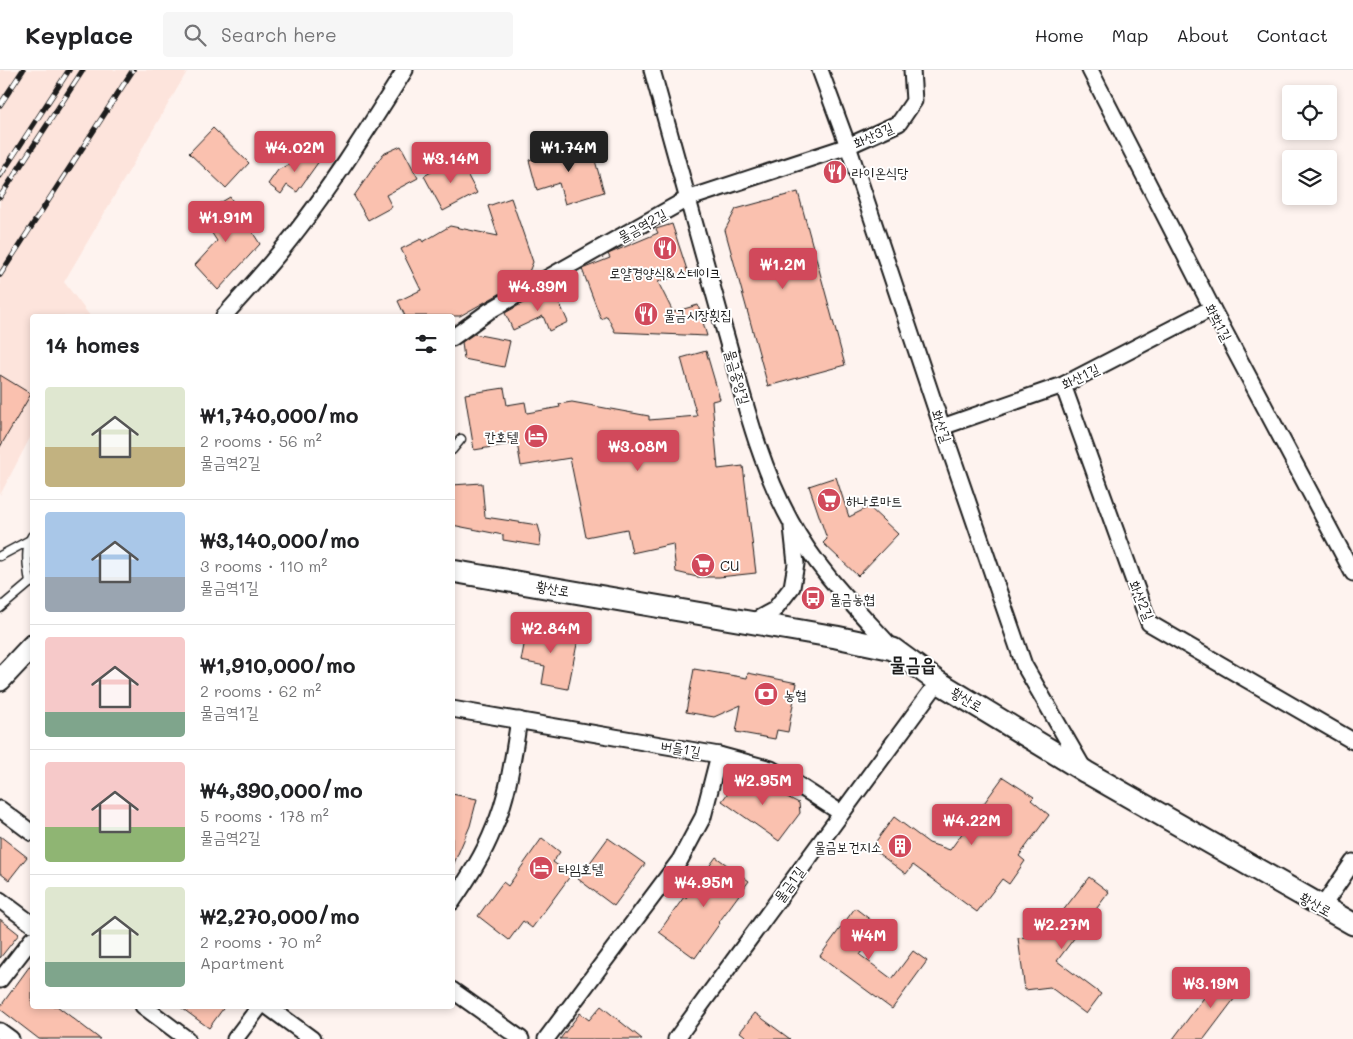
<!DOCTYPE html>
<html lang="en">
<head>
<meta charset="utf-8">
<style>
	:root { --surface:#fff; --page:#f6f6f6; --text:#202124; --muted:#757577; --line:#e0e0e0; --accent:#d1495b }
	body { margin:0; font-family:Mali,"Poor Story",sans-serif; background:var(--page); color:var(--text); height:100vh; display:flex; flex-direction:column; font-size:19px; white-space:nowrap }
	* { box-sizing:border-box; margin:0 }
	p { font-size:16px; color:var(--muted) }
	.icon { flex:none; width:28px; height:28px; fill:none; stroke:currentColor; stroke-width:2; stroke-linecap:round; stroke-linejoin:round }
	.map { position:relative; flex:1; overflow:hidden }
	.side { position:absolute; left:30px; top:244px; width:425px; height:695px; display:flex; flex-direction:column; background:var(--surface); border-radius:5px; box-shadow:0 2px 8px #0003 }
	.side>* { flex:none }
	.controls { position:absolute; left:1282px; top:15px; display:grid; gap:10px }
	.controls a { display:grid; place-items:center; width:55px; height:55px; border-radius:5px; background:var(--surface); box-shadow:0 2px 8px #0003; font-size:25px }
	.price { position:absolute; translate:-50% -42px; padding:0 11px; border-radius:5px; background:var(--accent); color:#fff; font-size:16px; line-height:32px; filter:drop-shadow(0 1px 2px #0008) }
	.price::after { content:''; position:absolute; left:50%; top:30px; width:15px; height:11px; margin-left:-8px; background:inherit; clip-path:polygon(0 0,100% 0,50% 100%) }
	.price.current { background:#222; color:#fff }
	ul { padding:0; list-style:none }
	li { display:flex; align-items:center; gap:15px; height:125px; padding:0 15px }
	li+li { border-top:1px solid var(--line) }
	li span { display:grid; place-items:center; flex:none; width:140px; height:100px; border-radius:5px; color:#555 }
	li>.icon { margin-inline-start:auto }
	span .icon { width:60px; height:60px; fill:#fffc; stroke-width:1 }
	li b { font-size:21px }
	h2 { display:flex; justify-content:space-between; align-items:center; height:60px; padding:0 15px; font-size:21px }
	header { display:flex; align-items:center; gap:30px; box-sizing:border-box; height:70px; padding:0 25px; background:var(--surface); border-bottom:1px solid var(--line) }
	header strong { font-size:24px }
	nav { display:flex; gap:28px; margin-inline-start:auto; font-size:18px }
	.search { width:350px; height:45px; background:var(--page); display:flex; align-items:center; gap:12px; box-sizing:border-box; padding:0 18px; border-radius:5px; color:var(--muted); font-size:19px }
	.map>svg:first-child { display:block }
	.built { fill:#fde4dc }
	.building { fill:#fac1af; stroke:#1c1c1c }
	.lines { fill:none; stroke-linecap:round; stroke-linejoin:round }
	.service-casing { stroke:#1c1c1c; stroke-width:11 }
	.minor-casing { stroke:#1c1c1c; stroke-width:19 }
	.secondary-casing { stroke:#1c1c1c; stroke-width:25 }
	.service { stroke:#fff; stroke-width:8 }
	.minor { stroke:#fff; stroke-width:15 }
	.secondary { stroke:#fff; stroke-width:21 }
	.rail-casing { stroke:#1c1c1c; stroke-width:5.5 }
	.rail { stroke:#fff; stroke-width:4; stroke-dasharray:11; stroke-linecap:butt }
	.labels { text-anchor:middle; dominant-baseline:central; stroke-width:4; stroke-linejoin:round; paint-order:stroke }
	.street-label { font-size:14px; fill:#1c1c1c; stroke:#fff }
	.poi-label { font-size:14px; fill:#1c1c1c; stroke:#fff; text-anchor:start }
	.district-label { font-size:19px; font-weight:bold; fill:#1c1c1c; stroke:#fff }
</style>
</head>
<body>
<header>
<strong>Keyplace</strong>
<div class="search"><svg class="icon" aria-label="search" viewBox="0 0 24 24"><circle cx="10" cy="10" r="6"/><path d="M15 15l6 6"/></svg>Search here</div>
<nav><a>Home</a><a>Map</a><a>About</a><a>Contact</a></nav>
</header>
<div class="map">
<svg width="1353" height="969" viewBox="0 0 1353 969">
	<rect width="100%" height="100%" fill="#fef3ef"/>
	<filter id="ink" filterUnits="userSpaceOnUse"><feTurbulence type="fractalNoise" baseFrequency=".02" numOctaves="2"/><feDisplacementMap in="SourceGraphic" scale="10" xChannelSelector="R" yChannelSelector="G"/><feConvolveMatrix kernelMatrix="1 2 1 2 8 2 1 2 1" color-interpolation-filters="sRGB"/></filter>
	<g filter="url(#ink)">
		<path class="built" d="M0,0H188L64,212L90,246H32V364L0,425Z"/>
		<g class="building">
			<path d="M213,58L249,93L226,118L189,83Z"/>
			<path d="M590,73L604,122L565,134L559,113L537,120L529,90Z"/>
			<path d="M401,76L418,108L386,125L392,137L368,150L354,126L383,84Z"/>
			<path d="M313,81L322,87L297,122L287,115L281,124L268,114L278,100Z"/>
			<path d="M458,87L477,123L443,141L424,106Z"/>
			<path d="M798,122L845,295L768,316L725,160L736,139Z"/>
			<path d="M230,127L260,174L218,220L195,195L217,171L200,145Z"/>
			<path d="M511,128L533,192L526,209L460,246H405L398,231L421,220L401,179L421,169L423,172L450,156L498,166L488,136Z"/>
			<path d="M672,154L688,203L658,212L673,242L698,235L707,266L615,262L607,246L601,249L582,199L610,188L608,184L658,163L656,159Z"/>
			<path d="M543,222L545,227L555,223L568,252L549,261L543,246L513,260L505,243Z"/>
			<path d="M474,264L510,271L504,297L464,289L462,272Z"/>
			<path d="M706,281L720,329L712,331L718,399L743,396L756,503L719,507H697L676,502L673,474L632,483L627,459L586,467L570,388L521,396L517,373L474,380L465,324L504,318L507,335L525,332L527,343L560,337L559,334L572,332L649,346V350L697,346L681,288Z"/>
			<path d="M0,305L31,324L0,377Z"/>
			<path d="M836,407L849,447L869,437L898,464L858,506L823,473L827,469L809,416Z"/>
			<path d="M482,413L485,447L538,455L541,466L540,476L503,470V465L452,455V415Z"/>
			<path d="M528,554L579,564L568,619L542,614L545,596L521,591Z"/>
			<path d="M694,599L747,608L748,603L797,613L788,662L777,660L775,669L736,662L741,635L714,647L686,642Z"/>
			<path d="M742,704L799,733L800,743L779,771L722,731Z"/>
			<path d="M1003,707L1034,727L1031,730L1049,745L1019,786L1025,791L1009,814L1002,809L977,842L913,795L906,804L871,778L894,747L929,773L950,780Z"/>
			<path d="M452,724L477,729L470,756L452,798Z"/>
			<path d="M0,766L27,787L9,810L0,803Z"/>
			<path d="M542,768L560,782L553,792L571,805L532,858L523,851L509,870L478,846L503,812L508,816Z"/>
			<path d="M608,768L645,794L614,836L578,809Z"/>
			<path d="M716,787L749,811L719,852L720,853L695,888L659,862L684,827L686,828Z"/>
			<path d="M1089,807L1109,822L1057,891L1101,924L1086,944L1050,917L1025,920L1018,868L1045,864Z"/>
			<path d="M855,838L880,857L860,885L892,909L913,881L927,891L892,939L820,886Z"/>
			<path d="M0,849L19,864L0,888Z"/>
			<path d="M32,893V936H57L100,969H39L0,939V937Z"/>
			<path d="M1224,901L1244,916L1204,969H1173Z"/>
			<path d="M179,936H225L209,958Z"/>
			<path d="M601,936L642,969H560L580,943L589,950Z"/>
			<path d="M755,943L790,969H749L740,962Z"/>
		</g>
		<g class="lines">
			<g class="service-casing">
				<g id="service">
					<path d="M452,380L461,369"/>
					<path d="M0,486L30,470"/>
					<path d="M30,513C28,498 24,480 32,466"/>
					<path d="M0,538L32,511"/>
				</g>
			</g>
			<g class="minor-casing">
				<g id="minor">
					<path d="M652,0C676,87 700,173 724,259C743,325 758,392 791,452C817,500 857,539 893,579"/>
					<path d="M820,0L848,76L942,357L1024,595L1085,701"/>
					<path d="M1090,0L1212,238L1353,503"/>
					<path d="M224,246C244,223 265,201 284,177C328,123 368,59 405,0"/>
					<path d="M452,268L489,241L687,129L848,76L899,53L914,31L912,0"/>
					<path d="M1063,315L1149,553L1353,671"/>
					<path d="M942,357L1063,315L1212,238"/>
					<path d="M750,553L774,540L792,517L796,494L792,457"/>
					<path d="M452,639L719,685L771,699L798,715L841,743"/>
					<path d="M0,739L32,763"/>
					<path d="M0,830L32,854"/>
					<path d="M452,832C469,807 483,786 494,758C509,724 513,686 519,650"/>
					<path d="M1322,837L1353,792"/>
					<path d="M0,910L32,869"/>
					<path d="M452,920L521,969"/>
					<path d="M143,936L187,969"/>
					<path d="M267,936L312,969"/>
					<path d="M0,961L11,969"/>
					<path d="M235,969L260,936"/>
					<path d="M546,969L680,790L703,747L719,685"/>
					<path d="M676,969L938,612"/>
				</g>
			</g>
			<g class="secondary-casing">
				<g id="secondary">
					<path d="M452,501L836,567L893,579L938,612L1086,702L1353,854"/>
					<path d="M0,610L32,576"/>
				</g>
			</g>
			<use href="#service" class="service"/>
			<use href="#minor" class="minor"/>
			<use href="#secondary" class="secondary"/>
			<g class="rail-casing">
				<g id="rail">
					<path d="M0,35L23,0"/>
					<path d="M0,106L69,0"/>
					<path d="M0,127L83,0"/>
					<path d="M0,205L133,0"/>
				</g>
			</g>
			<use href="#rail" class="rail"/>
		</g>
	</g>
	<defs>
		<g id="restaurant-disc" transform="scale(1.25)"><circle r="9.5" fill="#d1495b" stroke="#fff"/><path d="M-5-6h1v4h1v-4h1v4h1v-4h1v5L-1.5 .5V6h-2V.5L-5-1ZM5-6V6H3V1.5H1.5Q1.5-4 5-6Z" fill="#fff"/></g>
		<g id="hotel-disc" transform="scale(1.25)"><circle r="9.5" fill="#d1495b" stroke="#fff"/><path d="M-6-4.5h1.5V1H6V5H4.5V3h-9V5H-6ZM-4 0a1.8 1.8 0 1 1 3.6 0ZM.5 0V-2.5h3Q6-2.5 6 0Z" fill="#fff"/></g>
		<g id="supermarket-disc" transform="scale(1.25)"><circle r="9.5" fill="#d1495b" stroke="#fff"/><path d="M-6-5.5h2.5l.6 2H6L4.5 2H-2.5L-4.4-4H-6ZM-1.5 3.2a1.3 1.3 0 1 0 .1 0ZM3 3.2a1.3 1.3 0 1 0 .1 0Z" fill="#fff"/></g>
		<g id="bus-disc" transform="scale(1.25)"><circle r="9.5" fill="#d1495b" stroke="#fff"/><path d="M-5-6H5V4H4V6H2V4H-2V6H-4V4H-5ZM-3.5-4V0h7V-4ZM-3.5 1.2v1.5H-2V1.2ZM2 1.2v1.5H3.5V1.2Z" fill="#fff"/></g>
		<g id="bank-disc" transform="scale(1.25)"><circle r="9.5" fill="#d1495b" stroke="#fff"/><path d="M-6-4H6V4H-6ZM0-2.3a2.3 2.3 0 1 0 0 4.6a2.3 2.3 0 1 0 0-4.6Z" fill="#fff"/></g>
		<g id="building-disc" transform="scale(1.25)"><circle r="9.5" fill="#d1495b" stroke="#fff"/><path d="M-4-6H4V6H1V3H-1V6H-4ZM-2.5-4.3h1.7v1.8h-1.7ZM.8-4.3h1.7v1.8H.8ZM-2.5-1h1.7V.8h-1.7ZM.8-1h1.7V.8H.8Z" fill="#fff"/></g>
	</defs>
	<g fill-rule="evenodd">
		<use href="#restaurant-disc" x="835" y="102"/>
		<use href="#restaurant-disc" x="665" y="178"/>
		<use href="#restaurant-disc" x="646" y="244"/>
		<use href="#hotel-disc" x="536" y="366"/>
		<use href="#supermarket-disc" x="829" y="430"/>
		<use href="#supermarket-disc" x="703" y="495"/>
		<use href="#bus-disc" x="813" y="528"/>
		<use href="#bank-disc" x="766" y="624"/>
		<use href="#building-disc" x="900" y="776"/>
		<use href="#hotel-disc" x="541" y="798"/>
	</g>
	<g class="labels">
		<g class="street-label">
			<text transform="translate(873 65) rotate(-25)">화산3길</text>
			<text transform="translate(642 155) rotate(-29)">물금역2길</text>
			<text transform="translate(1219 252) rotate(62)">화학1길</text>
			<text transform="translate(1080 306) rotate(-26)">화산1길</text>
			<text transform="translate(738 307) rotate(74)">물금중앙길</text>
			<text transform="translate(942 356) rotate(71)">화산길</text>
			<text transform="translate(553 518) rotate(10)">황산로</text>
			<text transform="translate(1142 530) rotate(67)">화산2길</text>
			<text transform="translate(967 629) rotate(31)">황산로</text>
			<text transform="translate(681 678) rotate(10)">버들1길</text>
			<text transform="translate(789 814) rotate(-54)">물금1길</text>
			<text transform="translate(1316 834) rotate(29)">황산로</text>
		</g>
		<g class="poi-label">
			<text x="852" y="102">라이온식당</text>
			<text x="665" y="202" text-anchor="middle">로얄경양식&amp;스테이크</text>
			<text x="664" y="244">물금시장횟집</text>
			<text x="518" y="366" text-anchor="end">칸호텔</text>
			<text x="846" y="430">하나로마트</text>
			<text x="720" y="495">CU</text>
			<text x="830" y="528">물금농협</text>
			<text x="784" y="624">농협</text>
			<text x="882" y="776" text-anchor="end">물금보건지소</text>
			<text x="558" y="798">타임호텔</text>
		</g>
		<g class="district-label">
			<text x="913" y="593">물금읍</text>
		</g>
	</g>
</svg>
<div class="controls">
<a><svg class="icon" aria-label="locate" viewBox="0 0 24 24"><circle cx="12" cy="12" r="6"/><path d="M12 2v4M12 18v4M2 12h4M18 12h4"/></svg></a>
<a><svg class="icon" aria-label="layers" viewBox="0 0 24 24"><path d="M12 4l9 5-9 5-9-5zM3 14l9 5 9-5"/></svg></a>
</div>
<b class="price" style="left:295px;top:103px">₩4.02M</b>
<b class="price current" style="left:569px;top:103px">₩1.74M</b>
<b class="price" style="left:451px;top:114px">₩3.14M</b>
<b class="price" style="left:226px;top:173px">₩1.91M</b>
<b class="price" style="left:783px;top:220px">₩1.2M</b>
<b class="price" style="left:538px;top:242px">₩4.39M</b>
<b class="price" style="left:638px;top:402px">₩3.08M</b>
<b class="price" style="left:551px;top:584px">₩2.84M</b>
<b class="price" style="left:763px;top:736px">₩2.95M</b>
<b class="price" style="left:972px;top:776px">₩4.22M</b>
<b class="price" style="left:704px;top:838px">₩4.95M</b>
<b class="price" style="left:1062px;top:880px">₩2.27M</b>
<b class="price" style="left:869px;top:891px">₩4M</b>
<b class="price" style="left:1211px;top:939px">₩3.19M</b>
<section class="side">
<h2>14 homes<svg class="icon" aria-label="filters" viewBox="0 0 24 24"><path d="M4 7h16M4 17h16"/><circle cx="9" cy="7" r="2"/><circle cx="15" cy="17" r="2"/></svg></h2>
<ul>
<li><span style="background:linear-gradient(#dfe7d0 60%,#c2b280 0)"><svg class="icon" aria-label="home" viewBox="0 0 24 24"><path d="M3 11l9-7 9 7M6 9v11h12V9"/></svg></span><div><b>₩1,740,000/mo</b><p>2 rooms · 56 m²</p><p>물금역2길</p></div></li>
<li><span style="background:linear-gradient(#a9c7e8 65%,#9aa5b1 0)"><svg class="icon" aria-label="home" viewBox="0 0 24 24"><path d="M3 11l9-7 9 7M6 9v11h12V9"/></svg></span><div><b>₩3,140,000/mo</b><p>3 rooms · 110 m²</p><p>물금역1길</p></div></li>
<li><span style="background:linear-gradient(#f6c9c9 75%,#7fa58c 0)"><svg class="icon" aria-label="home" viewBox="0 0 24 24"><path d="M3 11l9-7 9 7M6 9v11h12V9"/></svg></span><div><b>₩1,910,000/mo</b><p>2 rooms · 62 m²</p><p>물금역1길</p></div></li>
<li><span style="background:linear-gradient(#f6c9c9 65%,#8fb573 0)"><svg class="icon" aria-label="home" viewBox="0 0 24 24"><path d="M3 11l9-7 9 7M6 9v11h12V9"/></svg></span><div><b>₩4,390,000/mo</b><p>5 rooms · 178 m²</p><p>물금역2길</p></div></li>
<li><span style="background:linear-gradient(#dfe7d0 75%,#7fa58c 0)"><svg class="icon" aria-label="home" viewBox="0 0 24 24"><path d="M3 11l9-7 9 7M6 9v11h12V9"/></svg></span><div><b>₩2,270,000/mo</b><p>2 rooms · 70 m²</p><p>Apartment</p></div></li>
</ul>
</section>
</div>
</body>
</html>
